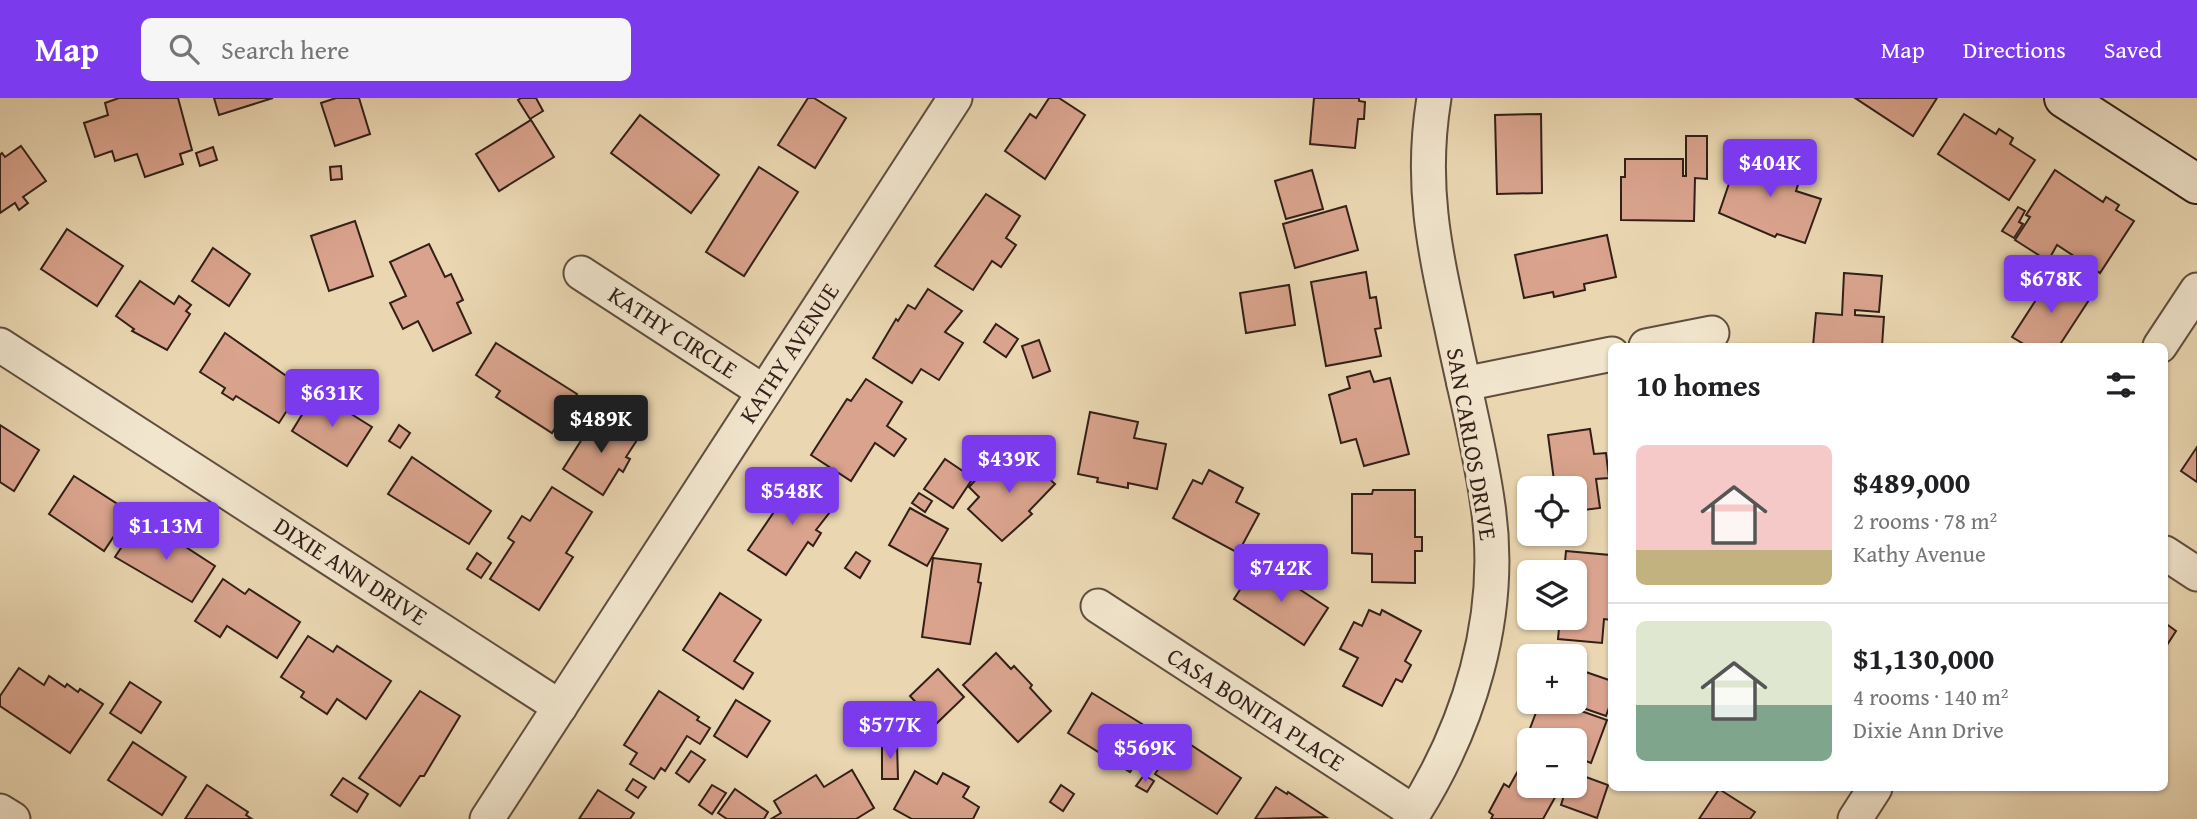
<!DOCTYPE html>
<html lang="en">
<head>
<meta charset="utf-8">
<style>
	:root { --surface:#fff; --page:#f6f6f6; --text:#202124; --muted:#757577; --line:#e0e0e0; --accent:#7c3aed }
	body { margin:0; font-family:"Gentium Book Plus",serif; background:var(--page); color:var(--text); height:100vh; display:flex; flex-direction:column; font-size:26px; white-space:nowrap }
	* { box-sizing:border-box; margin:0 }
	p { font-size:23px; color:var(--muted) }
	.icon { flex:none; width:38px; height:38px; fill:none; stroke:currentColor; stroke-width:2; stroke-linecap:round; stroke-linejoin:round }
	.map { position:relative; flex:1; overflow:hidden }
	.details { position:absolute; left:1608px; top:245px; width:560px; height:448px; display:flex; flex-direction:column; background:var(--surface); border-radius:10px; box-shadow:0 2px 5px #0004 }
	.details>* { flex:none }
	.controls { position:absolute; left:1517px; top:378px; display:grid; gap:14px }
	.controls a { display:grid; place-items:center; width:70px; height:70px; border-radius:10px; background:var(--surface); box-shadow:0 2px 5px #0004; font-size:35px }
	.price { position:absolute; translate:-50% -60px; padding:0 16px; border-radius:7px; background:var(--accent); color:#fff; font-size:23px; line-height:46px; filter:drop-shadow(0 2px 4px #0008) }
	.price::after { content:''; position:absolute; left:50%; top:42px; width:21px; height:16px; margin-left:-10px; background:inherit; clip-path:polygon(0 0,100% 0,50% 100%) }
	.price.current { background:#222; color:#fff }
	ul { padding:0; list-style:none }
	li { display:flex; align-items:center; gap:21px; height:175px; padding:0 28px }
	li+li { border-top:2px solid var(--line) }
	li span { display:grid; place-items:center; flex:none; width:196px; height:140px; border-radius:10px; color:#555 }
	li>.icon { margin-inline-start:auto }
	span .icon { width:84px; height:84px; fill:#fffc; stroke-width:1 }
	li b { font-size:30px }
	h2 { display:flex; justify-content:space-between; align-items:center; height:84px; padding:0 28px; font-size:30px }
	header { display:flex; align-items:center; gap:42px; box-sizing:border-box; height:98px; padding:0 35px; background:var(--accent); color:#fff }
	header strong { font-size:33px }
	nav { display:flex; gap:38px; margin-inline-start:auto; font-size:24px }
	.search { width:490px; height:63px; background:var(--page); display:flex; align-items:center; gap:18px; box-sizing:border-box; padding:0 24px; border-radius:10px; color:var(--muted); font-size:26px }
	.map>svg:first-child { display:block }
	.building { fill:#d9a38d; stroke:#321f18; stroke-width:2 }
	.lines { fill:none; stroke-linecap:round; stroke-linejoin:round }
	.street-casing { stroke:#604d3e; stroke-width:37 }
	.secondary-casing { stroke:#321f18; stroke-width:42 }
	.street { stroke:#f1e5cd; stroke-width:33 }
	.secondary { stroke:#f1e5cd; stroke-width:38 }
	.labels { text-anchor:middle; dominant-baseline:central; stroke-width:7; stroke-linejoin:round; paint-order:stroke }
	.street-label { font-size:24px; fill:#321f18; stroke:#f1e5cd }
</style>
</head>
<body>
<header>
<strong>Map</strong>
<div class="search"><svg class="icon" aria-label="search" viewBox="0 0 24 24"><circle cx="10" cy="10" r="6"/><path d="M15 15l6 6"/></svg>Search here</div>
<nav><a>Map</a><a>Directions</a><a>Saved</a></nav>
</header>
<div class="map">
<svg width="2197" height="721" viewBox="0 0 2197 721">
	<rect width="100%" height="100%" fill="#ead7b2"/>
	<filter id="stains"><feTurbulence type="fractalNoise" baseFrequency=".00286" numOctaves="4"/><feColorMatrix values="0 0 0 0 .2 0 0 0 0 .09 0 0 0 0 .02 0 0 0 .5 -.17"/></filter>
	<radialGradient id="worn" r=".72"><stop offset=".6" stop-color="#630" stop-opacity="0"/><stop offset="1" stop-color="#630" stop-opacity=".3"/></radialGradient>
	<g class="building">
		<path d="M119,0H178L192,52L180,56L183,66L145,79L137,56L115,63L112,53L95,59L84,25L108,17L105,5Z"/>
		<path d="M214,0H273L219,17Z"/>
		<path d="M336,0H359L370,36L335,48L321,5Z"/>
		<path d="M521,0H536L543,13L530,21L518,2Z"/>
		<path d="M808,0H814L846,20L815,70L778,47Z"/>
		<path d="M1049,0H1059L1085,17L1045,81L1005,53L1030,16L1036,20Z"/>
		<path d="M1314,0H1359V3L1365,4L1364,21H1358L1355,50L1310,46Z"/>
		<path d="M1855,0H1937L1913,38Z"/>
		<path d="M1541,16L1542,95L1497,96L1495,17Z"/>
		<path d="M1964,16L1996,36L1999,31L2013,40L2010,46L2035,62L2009,102L1938,56Z"/>
		<path d="M640,17L719,77L691,115L611,55Z"/>
		<path d="M531,22L554,59L499,93L476,56Z"/>
		<path d="M1686,38H1707V81L1695,80L1694,123L1621,122V79H1625V61H1683V78H1686Z"/>
		<path d="M21,48L46,83L23,99L28,105L19,112L15,105L0,115V57L2,55L5,59Z"/>
		<path d="M213,49L217,62L200,68L196,55Z"/>
		<path d="M1758,50L1781,58L1778,65L1802,74L1796,93L1821,101L1805,145L1777,136L1775,139L1719,115L1734,71L1748,76Z"/>
		<path d="M341,68L342,81L331,82L330,69Z"/>
		<path d="M759,69L798,94L744,178L706,154Z"/>
		<path d="M1312,72L1323,111L1286,121L1275,83Z"/>
		<path d="M2055,72L2103,104L2106,99L2119,107L2116,112L2134,123L2100,175L2057,147L2048,163L2015,142L2030,119L2026,117Z"/>
		<path d="M986,96L1020,118L1006,140L1016,147L1001,169L992,163L973,192L935,168Z"/>
		<path d="M1346,108L1358,152L1295,170L1283,126Z"/>
		<path d="M2018,109L2025,113L2019,124L2023,126L2014,140L2002,133Z"/>
		<path d="M355,123L373,178L329,193L311,138Z"/>
		<path d="M67,131L123,168L97,208L41,171Z"/>
		<path d="M1607,137L1616,179L1584,186L1585,192L1554,199L1553,194L1524,200L1515,157Z"/>
		<path d="M429,146L445,179L451,176L463,202L457,205L471,235L433,253L418,223L403,231L390,205L406,198L390,164Z"/>
		<path d="M213,150L250,176L229,208L192,183Z"/>
		<path d="M1366,174L1370,200L1376,199L1381,230L1375,231L1381,258L1326,268L1311,184Z"/>
		<path d="M1844,175L1882,178L1879,214L1855,212V217L1884,219L1882,248H1813L1816,215L1842,217Z"/>
		<path d="M2052,177L2089,202L2059,248H2027L2012,239Z"/>
		<path d="M140,183L174,206L179,198L191,207L186,213L190,216L167,252L132,233L134,231L116,218Z"/>
		<path d="M1289,187L1295,227L1246,235L1240,195Z"/>
		<path d="M928,191L962,213L945,234L963,245L939,282L921,271L912,285L873,260L896,221L898,223L908,207L915,211Z"/>
		<path d="M996,226L1018,241L1006,259L984,244Z"/>
		<path d="M225,235L302,289L279,325L236,298L233,302L222,295L225,290L200,274Z"/>
		<path d="M1039,242L1050,273L1033,280L1022,248Z"/>
		<path d="M496,245L577,296L552,335L496,299L500,293L476,277Z"/>
		<path d="M1370,273L1374,284L1390,280L1409,356L1364,368L1356,341L1341,345L1329,297L1350,290L1347,279Z"/>
		<path d="M866,281L902,304L887,328L906,341L894,358L875,345L851,383L811,357L847,301L851,303Z"/>
		<path d="M316,294L372,329L347,368L292,333Z"/>
		<path d="M1090,314L1138,324L1134,340L1166,346L1157,391L1128,385V390L1097,384L1098,380L1078,376Z"/>
		<path d="M598,316L637,342L626,359L630,361L623,374L619,371L603,397L563,371Z"/>
		<path d="M0,327L39,352L14,393L0,384Z"/>
		<path d="M399,327L410,335L400,350L389,343Z"/>
		<path d="M1590,331L1594,356L1606,355L1609,380L1596,381L1600,410L1575,413V390H1555L1548,337Z"/>
		<path d="M2197,349V384L2181,373Z"/>
		<path d="M1020,354L1055,386L1029,413L1032,416L1002,443L968,411L979,399L969,389L990,366L1001,375Z"/>
		<path d="M412,359L491,413L469,446L388,396Z"/>
		<path d="M945,361L973,380L953,410L924,391Z"/>
		<path d="M1209,372L1243,390L1236,404L1259,416L1238,455L1173,420L1193,382L1202,386Z"/>
		<path d="M74,378L130,414L104,453L49,416Z"/>
		<path d="M801,382L837,405L816,432L821,435L813,448L808,444L786,477L748,452L782,402L786,404Z"/>
		<path d="M552,389L592,414L566,455L573,459L539,512L490,481L514,444L508,440L522,418L530,423Z"/>
		<path d="M1373,392H1415V439H1422V453H1415V485L1372,484V456L1352,455V396H1372Z"/>
		<path d="M919,395L932,403L925,414L912,405Z"/>
		<path d="M910,410L948,431L927,468L889,447Z"/>
		<path d="M137,426L160,441L164,435L215,468L192,504L115,459Z"/>
		<path d="M1566,453L1610,457L1612,522L1604,521L1602,545L1558,541L1560,520H1575V474H1564Z"/>
		<path d="M856,454L870,463L860,480L845,470Z"/>
		<path d="M477,455L491,465L481,480L467,471Z"/>
		<path d="M933,460L981,466L978,484L981,485L970,546L922,539Z"/>
		<path d="M1258,464L1328,510L1304,547L1234,501Z"/>
		<path d="M223,481L245,496L249,491L300,524L277,560L227,528L220,539L195,523Z"/>
		<path d="M720,495L761,522L734,563L753,575L743,591L683,552Z"/>
		<path d="M1369,512L1380,517L1382,512L1421,533L1405,563L1411,567L1402,584L1396,581L1382,608L1343,588L1358,560L1340,551L1354,524L1362,528Z"/>
		<path d="M2165,525L2176,533L2165,550Z"/>
		<path d="M308,538L333,554L337,548L391,583L366,621L337,601L327,616L301,599L304,594L281,579Z"/>
		<path d="M996,555L1011,571L1014,568L1032,587L1030,590L1051,613L1018,644L963,587Z"/>
		<path d="M19,570L44,587L49,578L65,589L67,586L78,594L80,591L103,606L70,655L0,608V598Z"/>
		<path d="M938,571L964,599L936,626L910,598Z"/>
		<path d="M1580,572L1612,583V601L1606,618L1583,610L1581,613L1607,622L1591,665L1575,659V642L1526,641L1540,604H1555L1569,609V604H1575V586Z"/>
		<path d="M130,584L161,604L141,635L110,615Z"/>
		<path d="M420,593L460,618L424,678H420L400,708L359,680Z"/>
		<path d="M659,593L699,619L697,622L710,630L700,646L687,638L665,673L661,670L654,681L630,666L637,655L624,647Z"/>
		<path d="M1092,595L1155,634L1130,674L1068,635Z"/>
		<path d="M736,602L770,623L747,659L714,638Z"/>
		<path d="M1179,639L1241,680L1217,716L1155,676Z"/>
		<path d="M133,644L186,679L162,717L108,682Z"/>
		<path d="M882,645H897L898,681H882Z"/>
		<path d="M691,653L705,662L689,684L676,675Z"/>
		<path d="M1519,671L1530,677V688H1548L1558,694L1543,721H1491L1493,717L1489,714L1504,686L1509,689Z"/>
		<path d="M852,672L874,710L856,721H771L781,715L774,703L816,677L824,689Z"/>
		<path d="M915,673L937,686L943,675L969,689L963,699L979,709L973,721H912L894,711Z"/>
		<path d="M1575,675L1608,687L1597,720L1561,707L1567,688H1575Z"/>
		<path d="M1144,677L1154,683L1147,694L1136,688Z"/>
		<path d="M343,680L368,696L357,714L331,697Z"/>
		<path d="M633,681L646,689L638,700L626,692Z"/>
		<path d="M207,687L248,714L246,717L252,721H185Z"/>
		<path d="M712,687L726,695L712,716L699,707Z"/>
		<path d="M1061,687L1074,696L1063,713L1050,704Z"/>
		<path d="M1276,689L1287,696L1288,694L1326,719L1255,721Z"/>
		<path d="M735,691L768,714L764,721H727L718,715Z"/>
		<path d="M1719,691L1755,714L1750,721H1699Z"/>
		<path d="M598,692L634,715L630,721H579Z"/>
	</g>
	<g class="lines">
		<g class="street-casing">
			<g id="street">
				<path d="M581,175L764,294"/>
				<path d="M0,247L560,609"/>
				<path d="M1646,248L1712,235"/>
				<path d="M2160,248L2197,192"/>
				<path d="M1464,286L1612,256"/>
				<path d="M2165,455L2197,476"/>
				<path d="M1098,508L1414,714"/>
				<path d="M0,713L13,721"/>
				<path d="M487,721L955,0"/>
				<path d="M1410,721C1469,630 1504,518 1488,408C1480,349 1464,290 1452,231C1434,149 1420,85 1434,0"/>
				<path d="M1855,721L1875,690"/>
			</g>
		</g>
		<g class="secondary-casing">
			<path id="secondary" d="M2064,0L2197,86"/>
		</g>
		<use href="#street" class="street"/>
		<use href="#secondary" class="secondary"/>
	</g>
	<g class="labels">
		<g class="street-label">
			<text transform="translate(673 234) rotate(33)">KATHY CIRCLE</text>
			<text transform="translate(789 255) rotate(-57)">KATHY AVENUE</text>
			<text transform="translate(1472 346) rotate(80)">SAN CARLOS DRIVE</text>
			<text transform="translate(351 473) rotate(33)">DIXIE ANN DRIVE</text>
			<text transform="translate(1256 611) rotate(33)">CASA BONITA PLACE</text>
		</g>
	</g>
	<rect width="100%" height="100%" filter="url(#stains)"/>
	<rect width="100%" height="100%" fill="url(#worn)"/>
</svg>
<div class="controls">
<a><svg class="icon" aria-label="locate" viewBox="0 0 24 24"><circle cx="12" cy="12" r="6"/><path d="M12 2v4M12 18v4M2 12h4M18 12h4"/></svg></a>
<a><svg class="icon" aria-label="layers" viewBox="0 0 24 24"><path d="M12 4l9 5-9 5-9-5zM3 14l9 5 9-5"/></svg></a>
<a>+</a>
<a>−</a>
</div>
<b class="price" style="left:1770px;top:101px">$404K</b>
<b class="price" style="left:2051px;top:217px">$678K</b>
<b class="price" style="left:332px;top:331px">$631K</b>
<b class="price current" style="left:601px;top:357px">$489K</b>
<b class="price" style="left:1009px;top:397px">$439K</b>
<b class="price" style="left:792px;top:429px">$548K</b>
<b class="price" style="left:166px;top:464px">$1.13M</b>
<b class="price" style="left:1281px;top:506px">$742K</b>
<b class="price" style="left:890px;top:663px">$577K</b>
<b class="price" style="left:1145px;top:686px">$569K</b>
<section class="details">
<h2>10 homes<svg class="icon" aria-label="filters" viewBox="0 0 24 24"><path d="M4 7h16M4 17h16"/><circle cx="9" cy="7" r="2"/><circle cx="15" cy="17" r="2"/></svg></h2>
<ul>
<li><span style="background:linear-gradient(#f6c9c9 75%,#c2b280 0)"><svg class="icon" aria-label="home" viewBox="0 0 24 24"><path d="M3 11l9-7 9 7M6 9v11h12V9"/></svg></span><div><b>$489,000</b><p>2 rooms · 78 m²</p><p>Kathy Avenue</p></div></li>
<li><span style="background:linear-gradient(#dfe7d0 60%,#7fa58c 0)"><svg class="icon" aria-label="home" viewBox="0 0 24 24"><path d="M3 11l9-7 9 7M6 9v11h12V9"/></svg></span><div><b>$1,130,000</b><p>4 rooms · 140 m²</p><p>Dixie Ann Drive</p></div></li>
</ul>
</section>
</div>
</body>
</html>
